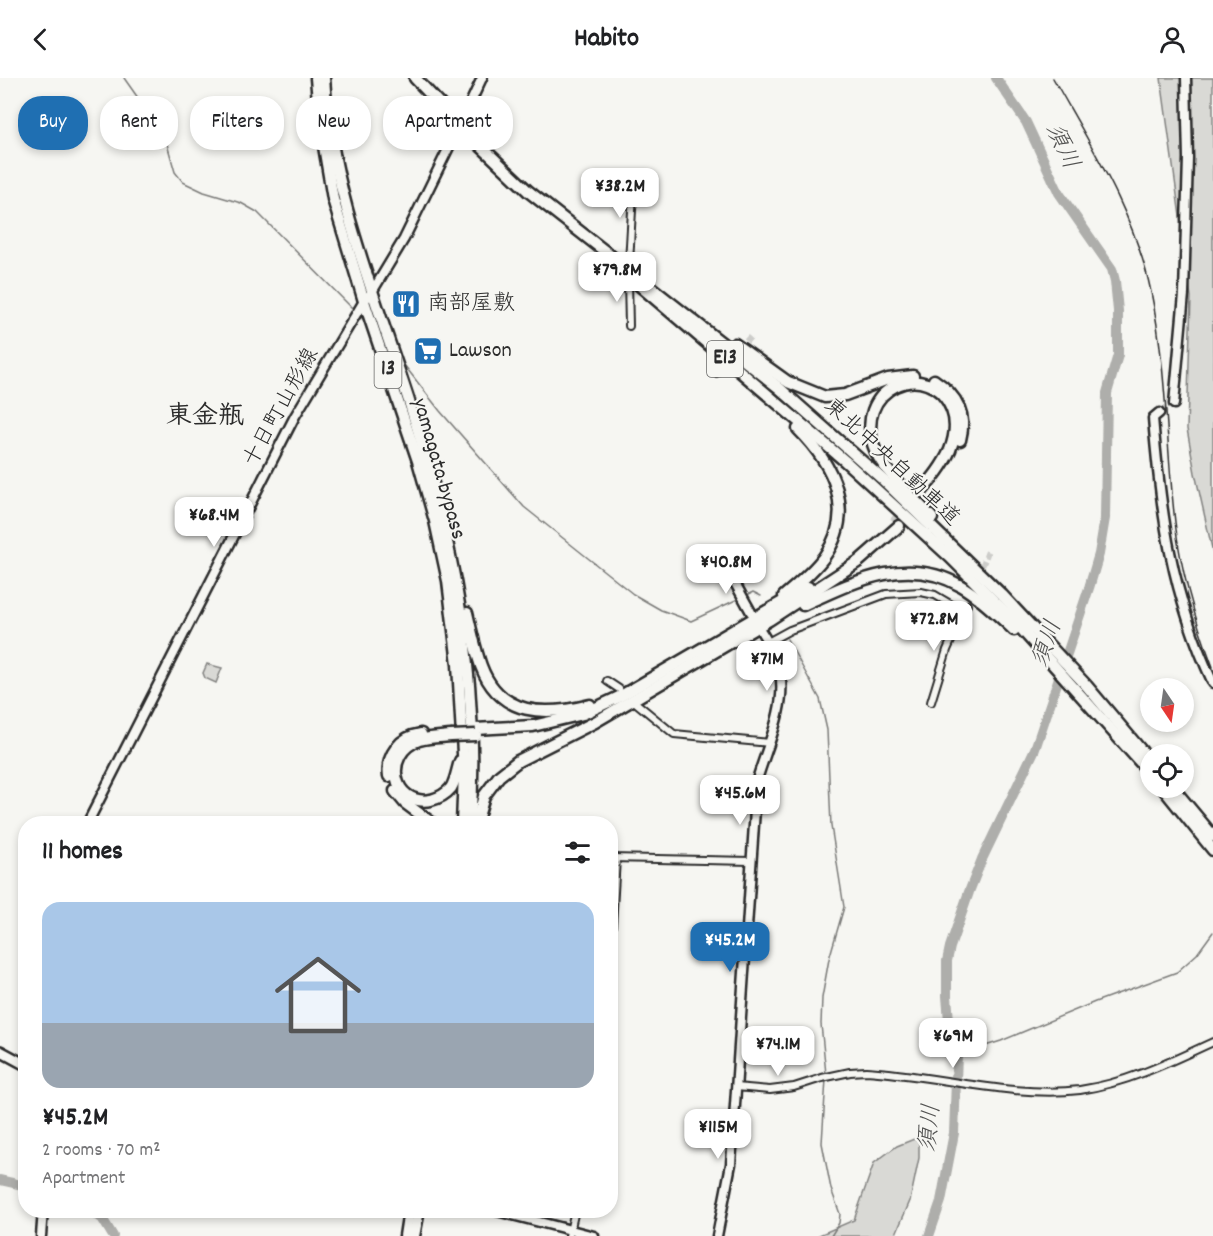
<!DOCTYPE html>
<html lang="en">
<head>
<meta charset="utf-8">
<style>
	:root { --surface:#fff; --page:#f2f2f2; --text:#202124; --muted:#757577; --accent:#1f6fb2 }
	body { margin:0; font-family:Dekko,"Klee One",sans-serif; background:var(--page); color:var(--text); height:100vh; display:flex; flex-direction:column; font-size:22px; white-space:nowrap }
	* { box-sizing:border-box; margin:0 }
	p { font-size:20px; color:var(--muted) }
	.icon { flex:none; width:33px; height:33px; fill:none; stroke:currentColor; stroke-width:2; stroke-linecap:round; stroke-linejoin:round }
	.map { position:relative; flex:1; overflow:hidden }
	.side { position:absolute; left:18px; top:738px; width:600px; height:402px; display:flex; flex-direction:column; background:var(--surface); border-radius:24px; box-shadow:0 3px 9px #0003 }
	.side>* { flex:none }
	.banner { position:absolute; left:18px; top:18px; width:600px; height:54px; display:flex; gap:12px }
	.needle { width:39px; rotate:167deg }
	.buttons { position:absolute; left:1140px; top:600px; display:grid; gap:12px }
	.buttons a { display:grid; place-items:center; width:54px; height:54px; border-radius:50%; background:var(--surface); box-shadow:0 3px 9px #0003; font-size:30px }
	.price { position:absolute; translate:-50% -51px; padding:0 14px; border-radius:12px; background:#fff; color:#222; font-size:20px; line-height:39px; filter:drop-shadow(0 2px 3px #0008) }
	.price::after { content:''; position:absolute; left:50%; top:36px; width:18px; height:14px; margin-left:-9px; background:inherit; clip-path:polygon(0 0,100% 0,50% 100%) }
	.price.on { background:var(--accent); color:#fff }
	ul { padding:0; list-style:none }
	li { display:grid; align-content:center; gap:12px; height:318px; padding:0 24px }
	li span { display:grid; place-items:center; height:186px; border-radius:18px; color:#555 }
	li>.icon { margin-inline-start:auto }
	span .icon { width:108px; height:108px; fill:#fffc; stroke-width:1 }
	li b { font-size:26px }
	h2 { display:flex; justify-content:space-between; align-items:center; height:72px; padding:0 24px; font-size:26px }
	.pill { padding:0 21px; border-radius:24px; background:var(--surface); box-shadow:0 3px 9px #0003; font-size:21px; line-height:54px }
	.pill.on { background:var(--accent); color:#fff }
	header { display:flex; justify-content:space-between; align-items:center; height:78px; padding:0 24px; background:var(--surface); font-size:27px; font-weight:700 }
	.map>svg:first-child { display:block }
	.green { fill:#d9d9d5; stroke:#828280; stroke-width:1.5 }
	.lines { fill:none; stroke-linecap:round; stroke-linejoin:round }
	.stream { stroke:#7a7a78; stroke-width:1.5 }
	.river { stroke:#aeaeab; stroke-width:10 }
	.street-tunnel { stroke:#cdcdca; stroke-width:6; stroke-dasharray:6 3; stroke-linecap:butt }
	.secondary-tunnel { stroke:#cdcdca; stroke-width:8; stroke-dasharray:8 4; stroke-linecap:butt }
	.highway-tunnel { stroke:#cdcdca; stroke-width:10; stroke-dasharray:10 5; stroke-linecap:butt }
	.street-casing { stroke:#2b2b2b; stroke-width:10 }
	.secondary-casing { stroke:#2b2b2b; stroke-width:13 }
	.primary-casing { stroke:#2b2b2b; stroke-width:14 }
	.highway-casing { stroke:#2b2b2b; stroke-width:15 }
	.street { stroke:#f6f6f2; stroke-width:6 }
	.secondary { stroke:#f6f6f2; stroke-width:8 }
	.primary { stroke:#f6f6f2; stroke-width:9 }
	.highway { stroke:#f6f6f2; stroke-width:10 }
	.rail { stroke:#2b2b2b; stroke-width:1.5 }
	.secondary-bridge-casing { stroke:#2b2b2b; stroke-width:13; stroke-linecap:butt }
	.highway-bridge-casing { stroke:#2b2b2b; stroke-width:15; stroke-linecap:butt }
	.secondary-bridge { stroke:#f6f6f2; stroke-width:8 }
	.highway-bridge { stroke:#f6f6f2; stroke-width:10 }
	.labels { text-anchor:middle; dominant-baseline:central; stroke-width:4.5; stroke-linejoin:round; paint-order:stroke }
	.shield { fill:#f6f6f2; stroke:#686867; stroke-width:1.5 }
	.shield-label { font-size:21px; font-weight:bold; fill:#2b2b2b }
	.poi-label { font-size:22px; fill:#2b2b2b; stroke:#f6f6f2; text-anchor:start }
	.street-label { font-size:22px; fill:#2b2b2b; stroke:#f6f6f2 }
	.water-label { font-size:24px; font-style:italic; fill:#525251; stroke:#f6f6f2 }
	.quarter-label { font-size:26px; font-weight:bold; fill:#2b2b2b; stroke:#f6f6f2 }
</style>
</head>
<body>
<header><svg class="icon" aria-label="back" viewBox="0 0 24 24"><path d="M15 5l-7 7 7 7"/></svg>Habito<svg class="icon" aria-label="person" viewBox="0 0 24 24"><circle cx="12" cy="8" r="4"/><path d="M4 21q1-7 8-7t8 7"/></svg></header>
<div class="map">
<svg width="1213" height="1158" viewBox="0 0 1213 1158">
	<rect width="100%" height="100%" fill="#f6f6f2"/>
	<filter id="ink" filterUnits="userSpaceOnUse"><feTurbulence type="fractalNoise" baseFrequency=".0167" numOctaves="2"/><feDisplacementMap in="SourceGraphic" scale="12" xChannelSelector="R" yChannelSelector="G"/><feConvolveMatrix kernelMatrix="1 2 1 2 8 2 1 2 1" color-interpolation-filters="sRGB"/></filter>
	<g filter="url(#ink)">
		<g class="green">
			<path d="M1161,0H1213V475L1195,395L1187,351L1191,219Z"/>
			<path d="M207,586L222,590L216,605L205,600L203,595Z"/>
			<path d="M914,1061L919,1063V1080L910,1123L895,1158H817L854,1142L874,1085L897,1068Z"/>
		</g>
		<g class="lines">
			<g class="stream">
				<path d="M124,0L162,54L167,66L175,94L183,104L204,114L241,125L257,134L353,231"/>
				<path d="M360,238L366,244"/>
				<path d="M401,283L440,333L524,429L633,516L661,532L691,543L740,520"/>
				<path d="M747,517L753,514L761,518"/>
				<path d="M787,561L820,621L827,652L831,748L844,829L829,881L822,920L821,946L826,996"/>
				<path d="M957,977L1001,963L1095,924L1177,894L1197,876L1213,854"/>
				<path d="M826,1001L822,1065L831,1111L840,1136L839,1145L831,1158"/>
			</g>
			<g class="river">
				<path d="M0,1102L26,1108"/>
				<path d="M85,1132L102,1140L113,1158"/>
				<path d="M929,1158L941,1123L954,1055L957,977L949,943L947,918V883L950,869L969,814L982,781L1035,671L1089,510L1099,476L1105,440L1107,315L1118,277V233L1115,203L1112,191L1059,115L1026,44L996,0"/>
			</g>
			<g class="street-tunnel">
				<path d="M740,270L751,258"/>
				<path d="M979,496L989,471"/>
			</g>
			<path class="secondary-tunnel" d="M1159,335L1174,326"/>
			<path class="highway-tunnel" d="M894,444L908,428"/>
			<g class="street-casing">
				<g id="street">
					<path d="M629,185L634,97"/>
					<path d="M628,202L629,248"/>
					<path d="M716,295L723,289"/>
					<path d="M768,564L790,552L886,516L921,514L935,517L964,534"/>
					<path d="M607,603L619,611"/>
					<path d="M635,624L674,656L770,665"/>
					<path d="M931,624L947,572L967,527"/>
					<path d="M610,780L751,783"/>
					<path d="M610,883L616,780"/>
					<path d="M736,1009L770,1012L794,1009L822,1000L850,994L866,993C935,997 1012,1020 1080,1012C1127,1005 1170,984 1213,964"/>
					<path d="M569,1158L575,1132"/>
				</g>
			</g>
			<g class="secondary-casing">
				<g id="secondary">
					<path d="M468,30L482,0"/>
					<path d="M1174,326L1184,216L1188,80L1186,0"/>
					<path d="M1159,335L1153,340C1161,437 1171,515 1213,605"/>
					<path d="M725,487L751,534"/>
					<path d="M87,746L295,338L364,223L372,214L404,161L453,61"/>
					<path d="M493,1132L594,1158"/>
					<path d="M41,1158L43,1132"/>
					<path d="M717,1158L731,1086L757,702C766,670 787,629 780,595C778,580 769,566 761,553"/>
				</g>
			</g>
			<g class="primary-casing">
				<path id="primary" d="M0,973L26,987"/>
			</g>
			<g class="highway-casing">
				<g id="highway">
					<path d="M316,0L320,45L333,121L364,223L418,383L435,443L448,503L458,586L464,694L462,746"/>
					<path d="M324,0C331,112 374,215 408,320C452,457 481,601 470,746"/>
					<path d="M415,0L466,54L528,113L778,309L881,400L1002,517L1086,607L1150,683"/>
					<path d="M632,201L845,383L950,479L1016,545L1150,695"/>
					<path d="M735,266L788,304L825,319L845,317L888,301L913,298"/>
					<path d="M934,302C957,317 967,336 960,362"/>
					<path d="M921,414C932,401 943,388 950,372C955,359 957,345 952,332C930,276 848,310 876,374C884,393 917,424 932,440"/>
					<path d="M784,518C798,506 813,494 824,479C857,433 833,386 798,351"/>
					<path d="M803,527C853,504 907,476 961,508C980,519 998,537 1014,552"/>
					<path d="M467,535C471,552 475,571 481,588C500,639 546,638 590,627"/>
					<path d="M475,651L533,648L583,636L619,619L808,509"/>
					<path d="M451,658C441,659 429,659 419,662C382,675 392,729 431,722C439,720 446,716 451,710C456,702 457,692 460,683"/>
					<path d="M389,698C386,677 400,659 421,656"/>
					<path d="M1163,710L1213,772"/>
					<path d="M1173,710L1213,758"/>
					<path d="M395,713L405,725L433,746"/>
					<path d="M476,746L484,718L499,698L518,683L595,644L769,542L859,483L899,448"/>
					<path d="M405,1158L409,1132"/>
					<path d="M414,1158L419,1132"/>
				</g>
			</g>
			<use href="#street" class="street"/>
			<use href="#secondary" class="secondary"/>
			<use href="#primary" class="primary"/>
			<use href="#highway" class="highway"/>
			<path class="rail" d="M1053,0C1091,68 1135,136 1151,214C1167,289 1166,368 1175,444C1181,494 1195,542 1213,589"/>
			<g class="secondary-bridge-casing">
				<path id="secondary-bridge" d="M453,61L468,30"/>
			</g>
			<g class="highway-bridge-casing">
				<path id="highway-bridge" d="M451,658L476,657"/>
			</g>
			<use href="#secondary-bridge" class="secondary-bridge"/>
			<use href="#highway-bridge" class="highway-bridge"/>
		</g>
	</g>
	<defs>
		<g id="restaurant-square" transform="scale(1.5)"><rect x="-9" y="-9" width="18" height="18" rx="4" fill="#1f6fb2" stroke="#f6f6f2"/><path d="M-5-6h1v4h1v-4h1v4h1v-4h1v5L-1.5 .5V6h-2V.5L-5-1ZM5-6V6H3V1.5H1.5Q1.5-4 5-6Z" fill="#fff"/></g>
		<g id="supermarket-square" transform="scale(1.5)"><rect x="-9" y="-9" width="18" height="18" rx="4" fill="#1f6fb2" stroke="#f6f6f2"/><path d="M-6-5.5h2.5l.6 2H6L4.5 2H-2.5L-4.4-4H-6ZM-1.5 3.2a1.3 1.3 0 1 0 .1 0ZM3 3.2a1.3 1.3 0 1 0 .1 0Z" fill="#fff"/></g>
	</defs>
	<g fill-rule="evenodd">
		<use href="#restaurant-square" x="406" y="226"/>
		<use href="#supermarket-square" x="428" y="273"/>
	</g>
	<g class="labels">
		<g class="shield">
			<rect x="707" y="263" width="36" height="36" rx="4.5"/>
			<rect x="374.5" y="274" width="27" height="36" rx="4.5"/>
		</g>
		<g class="shield-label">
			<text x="725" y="281">E13</text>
			<text x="388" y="292">13</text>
		</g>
		<g class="poi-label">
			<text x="427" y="226">南部屋敷</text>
			<text x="449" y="273">Lawson</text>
		</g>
		<g class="street-label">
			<text transform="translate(282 330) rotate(-61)">十日町山形線</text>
			<text transform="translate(891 385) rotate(43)">東北中央自動車道</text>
			<text transform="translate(438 391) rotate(74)">yamagata bypass</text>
		</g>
		<g class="water-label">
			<text transform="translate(1061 69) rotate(65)">須川</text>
			<text transform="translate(1048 566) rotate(-71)">須川</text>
			<text transform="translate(931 1050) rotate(-84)">須川</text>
		</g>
		<g class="quarter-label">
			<text x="205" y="339">東金瓶</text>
		</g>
	</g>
</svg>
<div class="buttons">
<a><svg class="needle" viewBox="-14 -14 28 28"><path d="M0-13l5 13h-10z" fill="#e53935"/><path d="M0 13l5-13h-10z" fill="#757577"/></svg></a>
<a><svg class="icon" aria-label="locate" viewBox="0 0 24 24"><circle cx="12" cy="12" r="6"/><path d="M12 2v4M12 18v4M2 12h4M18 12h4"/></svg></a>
</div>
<b class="price" style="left:620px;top:141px">¥38.2M</b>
<b class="price" style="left:617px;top:225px">¥79.8M</b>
<b class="price" style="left:214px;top:470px">¥68.4M</b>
<b class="price" style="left:726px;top:517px">¥40.8M</b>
<b class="price" style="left:934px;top:574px">¥72.8M</b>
<b class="price" style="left:767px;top:614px">¥71M</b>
<b class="price" style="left:740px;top:748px">¥45.6M</b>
<b class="price on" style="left:730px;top:895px">¥45.2M</b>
<b class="price" style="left:953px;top:991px">¥69M</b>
<b class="price" style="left:778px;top:999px">¥74.1M</b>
<b class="price" style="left:718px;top:1082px">¥115M</b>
<div class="banner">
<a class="pill on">Buy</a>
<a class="pill">Rent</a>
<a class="pill">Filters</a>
<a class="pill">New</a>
<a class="pill">Apartment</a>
</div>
<section class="side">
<h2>11 homes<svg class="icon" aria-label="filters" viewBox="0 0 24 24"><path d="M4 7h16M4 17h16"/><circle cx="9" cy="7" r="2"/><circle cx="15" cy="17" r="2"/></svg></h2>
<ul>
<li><span style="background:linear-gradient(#a9c7e8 65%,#9aa5b1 0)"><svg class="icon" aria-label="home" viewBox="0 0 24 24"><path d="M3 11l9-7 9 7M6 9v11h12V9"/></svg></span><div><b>¥45.2M</b><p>2 rooms · 70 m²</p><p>Apartment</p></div></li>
</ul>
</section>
</div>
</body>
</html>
